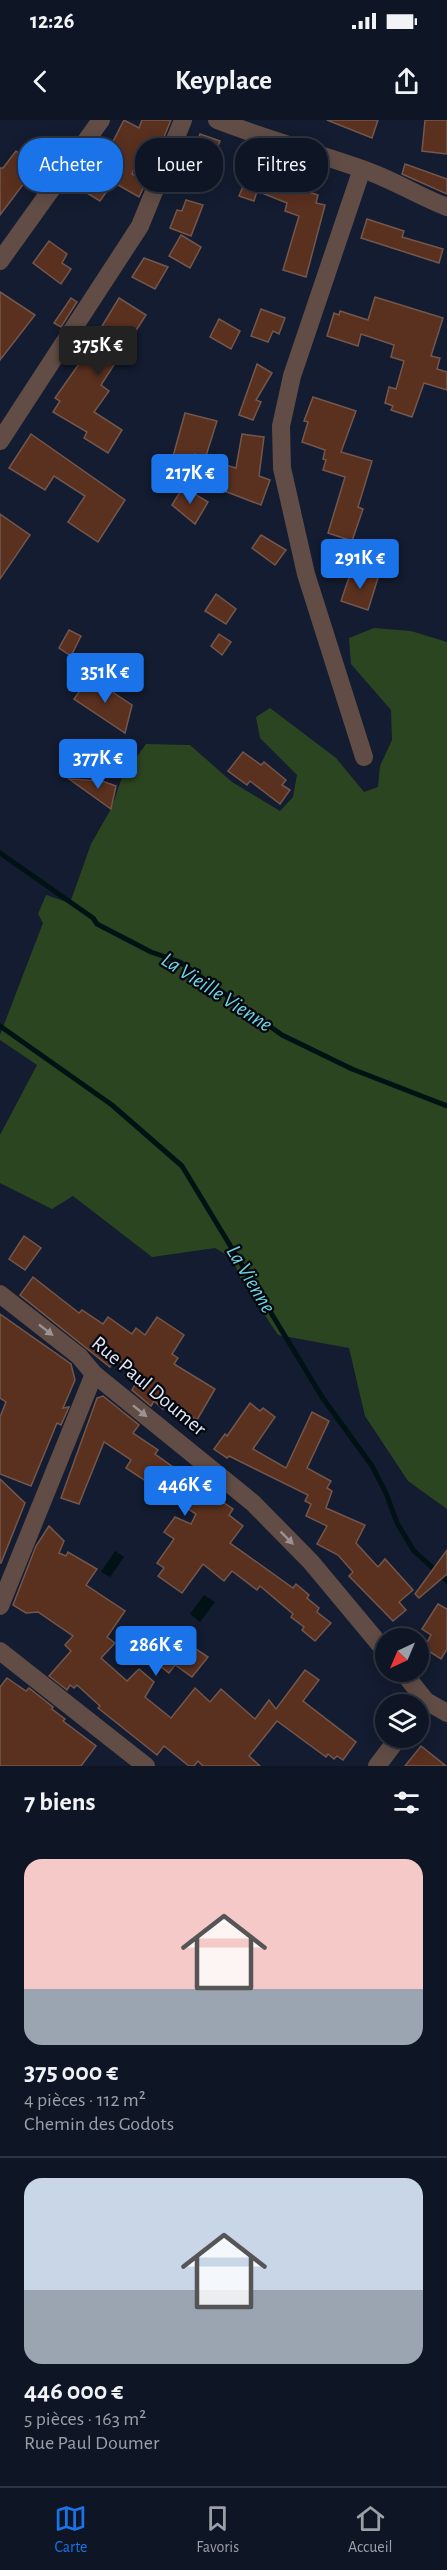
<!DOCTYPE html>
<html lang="fr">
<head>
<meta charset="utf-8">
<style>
	:root { --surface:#0e1524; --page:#171e2c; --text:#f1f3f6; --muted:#9b9fa6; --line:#2e3441; --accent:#1a73e8 }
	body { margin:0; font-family:"Alegreya Sans",sans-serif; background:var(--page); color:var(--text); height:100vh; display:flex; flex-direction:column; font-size:22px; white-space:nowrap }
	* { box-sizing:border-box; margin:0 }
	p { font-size:20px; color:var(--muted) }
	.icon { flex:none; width:33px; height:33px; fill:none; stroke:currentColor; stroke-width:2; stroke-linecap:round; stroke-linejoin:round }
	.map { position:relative; height:1646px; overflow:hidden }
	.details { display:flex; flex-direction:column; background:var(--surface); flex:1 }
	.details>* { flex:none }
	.guide { position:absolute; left:18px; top:18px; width:411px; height:54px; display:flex; gap:12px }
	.needle { width:39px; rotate:224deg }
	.tools { position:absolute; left:375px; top:1508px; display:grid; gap:12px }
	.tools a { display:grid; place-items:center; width:54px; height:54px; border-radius:50%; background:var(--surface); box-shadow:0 3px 15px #0003,0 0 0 2px var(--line); font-size:30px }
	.price { position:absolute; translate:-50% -51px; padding:0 14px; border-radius:6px; background:var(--accent); color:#fff; font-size:20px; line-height:39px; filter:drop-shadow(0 2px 3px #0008) }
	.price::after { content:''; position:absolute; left:50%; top:36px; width:18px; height:14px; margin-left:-9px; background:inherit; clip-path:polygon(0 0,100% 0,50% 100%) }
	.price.active { background:#222; color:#fff }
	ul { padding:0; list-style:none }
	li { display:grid; align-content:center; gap:12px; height:318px; padding:0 24px }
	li+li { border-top:2px solid var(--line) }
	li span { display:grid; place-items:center; height:186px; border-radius:18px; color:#555 }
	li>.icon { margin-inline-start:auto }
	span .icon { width:108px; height:108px; fill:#fffc; stroke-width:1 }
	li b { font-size:26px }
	h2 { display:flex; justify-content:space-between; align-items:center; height:72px; padding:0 24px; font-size:26px }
	.pill { padding:0 21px; border-radius:24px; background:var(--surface); box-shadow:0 3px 15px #0003,0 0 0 2px var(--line); font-size:21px; line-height:54px }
	.pill.active { background:var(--accent); color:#fff }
	.status { display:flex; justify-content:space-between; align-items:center; height:42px; padding:0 30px; background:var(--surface); direction:ltr }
	.status svg { height:16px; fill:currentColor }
	header { display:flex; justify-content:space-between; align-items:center; height:78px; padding:0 24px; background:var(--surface); font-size:27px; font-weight:700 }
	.tab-bar { display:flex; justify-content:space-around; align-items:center; height:84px; border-top:2px solid var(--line); background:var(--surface); font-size:16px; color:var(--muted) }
	.tab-bar a { display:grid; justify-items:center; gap:3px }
	.tab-bar .active { color:var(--accent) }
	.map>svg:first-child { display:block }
	.green { fill:#2c4521 }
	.water { fill:#011215 }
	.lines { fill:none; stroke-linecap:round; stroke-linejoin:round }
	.stream { stroke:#011215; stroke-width:5 }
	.building { fill:#5a301f; stroke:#73574c; stroke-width:1.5 }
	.minor { stroke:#614d45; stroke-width:18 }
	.oneway { fill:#9a9294 }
	.labels { text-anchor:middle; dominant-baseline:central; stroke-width:4.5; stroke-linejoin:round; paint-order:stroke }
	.street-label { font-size:21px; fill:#dfe6f4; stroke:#04070f }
	.water-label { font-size:22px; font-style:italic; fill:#6cd4e0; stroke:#04070f }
</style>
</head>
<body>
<div class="status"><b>12:26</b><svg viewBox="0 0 49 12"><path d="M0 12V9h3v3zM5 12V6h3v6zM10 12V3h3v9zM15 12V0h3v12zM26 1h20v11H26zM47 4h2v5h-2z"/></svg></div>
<header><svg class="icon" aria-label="back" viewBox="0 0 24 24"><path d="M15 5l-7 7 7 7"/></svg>Keyplace<svg class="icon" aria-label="share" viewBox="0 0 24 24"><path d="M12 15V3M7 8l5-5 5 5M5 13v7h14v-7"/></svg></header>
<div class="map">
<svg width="447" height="1646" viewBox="0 0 447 1646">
	<rect width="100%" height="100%" fill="#131c30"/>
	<path class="green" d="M374,508L411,511L447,522V1389L408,1361L365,1296L349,1228L278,1215L241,1159L232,1138L215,1128L152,1137L73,1076L52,1089L0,1063V1015L37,945L0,920V915L43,803L38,794L46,775L70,783L91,724L112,687L122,657L146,624L190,625L232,662L280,691L293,677L297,655L260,618L256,597L270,588L336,638L364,672L378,667L380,646L392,620L391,590L351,544L349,518Z"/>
	<g class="water">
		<path d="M115,1431L124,1437L110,1457L101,1452Z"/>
		<path d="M204,1475L215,1482L200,1502L190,1494Z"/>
	</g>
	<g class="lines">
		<g class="stream">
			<path d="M0,733L93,798L97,804L151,832L180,842L282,915L352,949L447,986"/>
			<path d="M0,906L112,985L182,1046L322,1277L372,1346L386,1373L397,1403L414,1431L447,1461"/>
		</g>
	</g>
	<g class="building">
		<path d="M124,0L139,8L142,0H171L159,29L146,22L132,54L146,62L139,77L113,62L100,81L82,70L100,42L102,43Z"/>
		<path d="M327,0H378L372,18Z"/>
		<path d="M425,0H447V34L422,31Z"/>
		<path d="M200,14L220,21L205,58L186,51Z"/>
		<path d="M16,31L37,46L0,95V48H3Z"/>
		<path d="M405,44L447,59V74L402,54Z"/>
		<path d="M251,47L287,58L285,64L318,75L316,83L325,85L306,157L283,150L299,96L285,91L287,83L257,71L254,81L239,76Z"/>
		<path d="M186,80L203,85L191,116L170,108L177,90L182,91Z"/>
		<path d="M367,99L404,111L402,117L443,129L439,143L361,118Z"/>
		<path d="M181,115L201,127L190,148L169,136Z"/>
		<path d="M49,121L67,134L62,143L71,149L61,164L33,143Z"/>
		<path d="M144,138L168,147L155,169L132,157Z"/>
		<path d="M0,172L35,195L0,240Z"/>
		<path d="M375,177L443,198L431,236L440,238L437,249L447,252V270L424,263L412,297L391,290L393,286L385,283L389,267L396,269L404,241L391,237L394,225L361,214L358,226L327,216L334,193L339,195L340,191L368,200Z"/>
		<path d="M71,178L77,182L61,207L54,203Z"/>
		<path d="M119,178L146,195L101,265L109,271L94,292L122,310L108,333L84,318L87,312L53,292L60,281L55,278L98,217L96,216Z"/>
		<path d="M261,189L285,198L279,214L273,211L268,222L251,216Z"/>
		<path d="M219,199L240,211L231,229L210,217Z"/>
		<path d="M257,244L272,253L256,280L261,282L253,300L239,295Z"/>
		<path d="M313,277L356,291L341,332L372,341L358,387L363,389L352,421L328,413L345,357L323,350L326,340L323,339L325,330L302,322L308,302L304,301Z"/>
		<path d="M185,293L217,301L205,339L195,334L189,353L170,347Z"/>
		<path d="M31,314L125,380L98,422L68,402L85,376L54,356L45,370L9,348Z"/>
		<path d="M242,314L264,317L259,356L270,360L261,385L214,367L222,344L236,348Z"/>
		<path d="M183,367L208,382L195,404L172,385Z"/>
		<path d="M0,394L30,415L0,459Z"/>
		<path d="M261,415L286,430L275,445L252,428Z"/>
		<path d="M352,449L378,458L368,490L341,481Z"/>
		<path d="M216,474L236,489L226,504L205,491Z"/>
		<path d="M69,510L81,516L71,536L59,528Z"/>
		<path d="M219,514L231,522L222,535L211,526Z"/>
		<path d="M90,557L132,585L125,613L74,579Z"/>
		<path d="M243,632L261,645L264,642L286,660L282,665L290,670L280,684L250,661L247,665L228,651Z"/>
		<path d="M69,659L102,661L116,666L111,689Z"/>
		<path d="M24,1116L41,1128L25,1150L9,1139Z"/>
		<path d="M33,1157L79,1193L82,1190L103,1204L108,1197L132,1214L136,1208L145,1215L157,1197L184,1215L172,1234L178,1238L174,1244L215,1269L197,1300L167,1282L163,1289L154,1281L151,1286L132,1270L140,1256L115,1238L110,1247L20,1175Z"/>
		<path d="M0,1194L71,1244L75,1260L63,1288L69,1287L61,1305L57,1303L31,1366L0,1354V1297L6,1282L0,1278Z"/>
		<path d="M103,1276L139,1305L133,1313L158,1330L155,1334L187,1357L183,1363L210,1382L214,1376L233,1389L229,1395L243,1406L230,1423L293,1468L296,1464L309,1475L307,1478L319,1488L317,1492L331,1503L315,1521L302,1510L304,1507L291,1497L293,1494L260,1466L257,1470L232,1451L224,1461L203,1444L182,1473L158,1456L164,1448L157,1443L174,1419L164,1412L175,1397L191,1404L196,1394L126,1348L131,1340L104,1322L79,1384L61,1378L97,1278Z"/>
		<path d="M250,1283L260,1291L263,1288L275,1297L253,1329L286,1348L312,1292L329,1301L307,1348L331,1361L327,1368L332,1371L326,1388L365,1405L356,1423L378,1447L385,1439L413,1470L399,1482L406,1490L393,1501L349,1456L353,1452L338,1435L317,1424L327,1406L306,1396L311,1384L305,1381L308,1375L229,1336L227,1338L214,1329L225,1314L227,1316Z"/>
		<path d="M0,1359L25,1383L1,1443H0Z"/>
		<path d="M49,1406L64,1421L59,1433L66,1436L68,1432L97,1449L86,1465L125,1491L107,1517L115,1523L101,1538L127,1561L139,1549L154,1562L145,1577L171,1598L195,1568L210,1582L221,1569L255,1599L269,1580L276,1589L305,1550L319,1560L303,1581L356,1622L343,1640L337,1636L334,1639L328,1634L326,1637L277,1601L249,1636L260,1646H203L198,1641L194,1646H189L164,1626L157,1635L98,1588L100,1586L77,1565L74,1568L70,1565L67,1570L49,1556L71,1531L65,1525L73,1516L38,1492L26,1493L13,1485L36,1426Z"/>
		<path d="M447,1430V1454L419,1478L415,1474Z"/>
		<path d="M438,1484L447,1489V1529L441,1539L424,1528L431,1515L422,1509Z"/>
		<path d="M176,1516L208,1537L192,1557L175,1545L169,1553L156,1543Z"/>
		<path d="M7,1558L26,1571L29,1568L53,1587L52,1589L65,1599L63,1601L96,1626L81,1646H0V1567Z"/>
		<path d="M421,1626L446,1646H405Z"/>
	</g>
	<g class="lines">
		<g class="minor">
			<path d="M217,0C265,19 314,32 362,49C392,59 418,76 447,87"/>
			<path d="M362,49L292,256L281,306L282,348L306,454L364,637"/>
			<path d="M0,141L101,0"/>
			<path d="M0,321L140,106L183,0"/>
			<path d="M0,1174L79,1236L94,1254L253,1383L311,1442L386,1532"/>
			<path d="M0,1486L94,1254"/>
			<path d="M0,1531L146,1646"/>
			<path d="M402,1551L426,1581L447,1593"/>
			<path d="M377,1646L399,1617"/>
		</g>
	</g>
	<defs><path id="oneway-solid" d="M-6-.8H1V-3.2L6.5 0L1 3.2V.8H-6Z" transform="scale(1.5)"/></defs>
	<g class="oneway">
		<use href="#oneway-solid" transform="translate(46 1210) rotate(38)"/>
		<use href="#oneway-solid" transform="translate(140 1291) rotate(39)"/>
		<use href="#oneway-solid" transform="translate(287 1418) rotate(45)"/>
	</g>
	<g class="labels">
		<g class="street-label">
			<text transform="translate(149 1266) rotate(40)">Rue Paul Doumer</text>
		</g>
		<g class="water-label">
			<text transform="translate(217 872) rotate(33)">La Vieille Vienne</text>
			<text transform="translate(251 1159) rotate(59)">La Vienne</text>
		</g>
	</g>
</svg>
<div class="tools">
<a><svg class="needle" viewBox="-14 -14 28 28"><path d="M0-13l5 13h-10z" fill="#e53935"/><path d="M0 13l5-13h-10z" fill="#9b9fa6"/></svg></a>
<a><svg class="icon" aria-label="layers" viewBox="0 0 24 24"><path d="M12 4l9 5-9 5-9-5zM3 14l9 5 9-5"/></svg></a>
</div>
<b class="price active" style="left:98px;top:257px">375K €</b>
<b class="price" style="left:190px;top:385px">217K €</b>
<b class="price" style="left:360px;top:470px">291K €</b>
<b class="price" style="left:105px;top:584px">351K €</b>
<b class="price" style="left:98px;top:670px">377K €</b>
<b class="price" style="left:185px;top:1397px">446K €</b>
<b class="price" style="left:156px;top:1557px">286K €</b>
<div class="guide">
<a class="pill active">Acheter</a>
<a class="pill">Louer</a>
<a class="pill">Filtres</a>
</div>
</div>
<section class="details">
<h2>7 biens<svg class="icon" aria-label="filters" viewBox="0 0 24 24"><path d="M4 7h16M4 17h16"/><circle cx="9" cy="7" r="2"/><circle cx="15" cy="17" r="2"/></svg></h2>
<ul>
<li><span style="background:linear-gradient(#f6c9c9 70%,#9aa5b1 0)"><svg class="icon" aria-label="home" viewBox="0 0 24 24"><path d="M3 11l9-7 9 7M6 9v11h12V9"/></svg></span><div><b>375 000 €</b><p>4 pièces · 112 m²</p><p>Chemin des Godots</p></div></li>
<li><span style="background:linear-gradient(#c9d6e8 60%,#9aa5b1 0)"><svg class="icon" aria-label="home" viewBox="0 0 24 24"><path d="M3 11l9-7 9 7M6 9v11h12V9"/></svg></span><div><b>446 000 €</b><p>5 pièces · 163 m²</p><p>Rue Paul Doumer</p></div></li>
</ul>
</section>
<nav class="tab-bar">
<a class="active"><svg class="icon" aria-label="map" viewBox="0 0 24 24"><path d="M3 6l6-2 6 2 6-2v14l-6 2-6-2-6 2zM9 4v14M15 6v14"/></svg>Carte</a>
<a><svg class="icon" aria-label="saved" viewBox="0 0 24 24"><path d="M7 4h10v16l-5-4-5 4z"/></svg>Favoris</a>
<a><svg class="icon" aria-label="home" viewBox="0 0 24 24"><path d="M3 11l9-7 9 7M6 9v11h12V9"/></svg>Accueil</a>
</nav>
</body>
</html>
